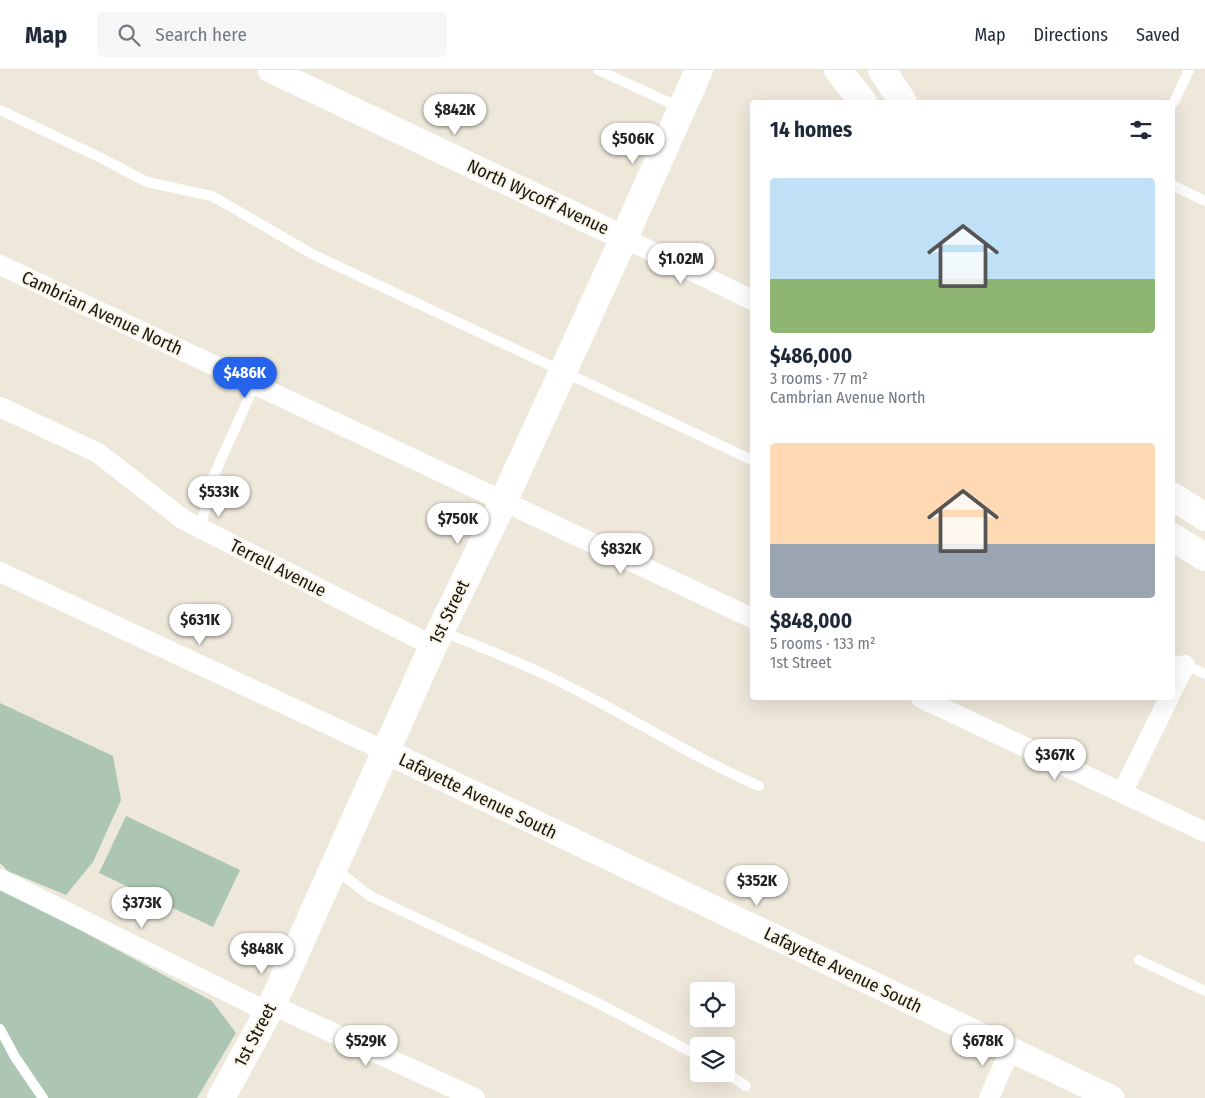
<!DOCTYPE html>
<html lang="en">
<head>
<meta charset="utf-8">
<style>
	:root { --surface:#fff; --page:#f6f6f7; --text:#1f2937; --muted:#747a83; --line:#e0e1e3; --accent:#2563eb }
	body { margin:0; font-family:"Fira Sans Condensed",sans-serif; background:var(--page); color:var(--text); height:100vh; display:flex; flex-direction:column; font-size:19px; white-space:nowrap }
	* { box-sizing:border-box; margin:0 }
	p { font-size:16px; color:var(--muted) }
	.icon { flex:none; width:28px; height:28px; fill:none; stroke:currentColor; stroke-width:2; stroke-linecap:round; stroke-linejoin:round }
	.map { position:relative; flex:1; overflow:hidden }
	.side { position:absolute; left:750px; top:30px; width:425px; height:600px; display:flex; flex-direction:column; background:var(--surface); border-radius:5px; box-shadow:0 5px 20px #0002 }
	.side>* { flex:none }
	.buttons { position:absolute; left:690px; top:912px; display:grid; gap:10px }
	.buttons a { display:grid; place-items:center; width:45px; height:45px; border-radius:5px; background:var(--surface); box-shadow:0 5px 20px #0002; font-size:25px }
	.price { position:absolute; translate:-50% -42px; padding:0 11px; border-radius:18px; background:#fff; color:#222; font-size:16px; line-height:32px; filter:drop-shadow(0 1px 2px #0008) }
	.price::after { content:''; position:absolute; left:50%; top:30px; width:15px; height:11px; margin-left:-8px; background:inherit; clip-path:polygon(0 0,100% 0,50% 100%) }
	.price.current { background:var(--accent); color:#fff }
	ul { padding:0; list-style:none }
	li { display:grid; align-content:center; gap:10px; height:265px; padding:0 20px }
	li span { display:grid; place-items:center; height:155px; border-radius:5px; color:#555 }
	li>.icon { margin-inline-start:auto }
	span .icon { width:90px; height:90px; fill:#fffc; stroke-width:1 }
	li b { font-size:21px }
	h2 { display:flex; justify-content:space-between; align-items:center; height:60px; padding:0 20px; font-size:21px }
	header { display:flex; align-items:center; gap:30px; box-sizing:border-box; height:70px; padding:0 25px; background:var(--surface); border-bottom:1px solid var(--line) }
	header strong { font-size:24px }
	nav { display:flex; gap:28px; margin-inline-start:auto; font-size:18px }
	.search { width:350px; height:45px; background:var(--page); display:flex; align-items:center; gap:12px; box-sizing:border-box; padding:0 18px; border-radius:5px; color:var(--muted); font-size:19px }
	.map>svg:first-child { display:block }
	.green { fill:#acc6b3 }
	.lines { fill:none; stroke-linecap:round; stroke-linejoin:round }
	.service { stroke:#fff; stroke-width:10 }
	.minor { stroke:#fff; stroke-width:20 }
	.tertiary { stroke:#fff; stroke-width:25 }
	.secondary { stroke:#fff; stroke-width:28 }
	.trunk { stroke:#fff; stroke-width:28 }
	.labels { text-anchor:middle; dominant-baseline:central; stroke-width:4; stroke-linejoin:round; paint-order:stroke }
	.street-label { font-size:18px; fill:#181712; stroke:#faf5e7 }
</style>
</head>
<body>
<header>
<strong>Map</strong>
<div class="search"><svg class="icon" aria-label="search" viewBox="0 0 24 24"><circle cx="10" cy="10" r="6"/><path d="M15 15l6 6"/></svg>Search here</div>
<nav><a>Map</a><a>Directions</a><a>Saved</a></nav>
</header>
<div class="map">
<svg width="1205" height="1028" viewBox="0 0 1205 1028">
	<rect width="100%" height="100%" fill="#ede8da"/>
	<g class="green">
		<path d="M0,633L113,686L121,730L93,792L66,825L8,801L0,793Z"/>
		<path d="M126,746L240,800L213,857L99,803Z"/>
		<path d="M0,817L212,931L236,963L197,1028H0Z"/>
	</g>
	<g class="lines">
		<g class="service">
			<path d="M598,0L681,38"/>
			<path d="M1174,32L1189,0"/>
			<path d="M0,40L101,88L147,112L212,126L314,185L752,390"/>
			<path d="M1172,115L1205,131"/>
			<path d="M201,458L210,414L255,314"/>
			<path d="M441,561C484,579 529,595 570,617C634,649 694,688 759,716"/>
			<path d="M1172,589L1205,604"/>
			<path d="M334,798L370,826L596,932L699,986"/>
			<path d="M1139,890L1205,921"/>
			<path d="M0,959L15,987L43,1028"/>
			<path d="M726,1003L746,1016"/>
		</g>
		<g class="minor">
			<path d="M624,168L752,230"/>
			<path d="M0,195L752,548"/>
			<path d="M0,337L98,383L184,450L433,576"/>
			<path d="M0,502L385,681"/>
			<path d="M1172,621L1185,595"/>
			<path d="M921,628L1205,762"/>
			<path d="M1122,723L1169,628"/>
			<path d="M0,809L268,942"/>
			<path d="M272,935L475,1028"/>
			<path d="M989,1028L1010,980"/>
		</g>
		<g class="tertiary">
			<path d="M270,0L624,168"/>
			<path d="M385,681L1112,1028"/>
		</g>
		<path class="secondary" d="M221,1028L272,935L433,576L504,430L624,168L699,0"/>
		<g class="trunk">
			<path d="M838,0L863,32"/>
			<path d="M882,0L903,32"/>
			<path d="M1172,426L1205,447"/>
			<path d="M1172,467L1205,487"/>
		</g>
	</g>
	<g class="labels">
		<g class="street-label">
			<text transform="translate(538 127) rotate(25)">North Wycoff Avenue</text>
			<text transform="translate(102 243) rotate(25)">Cambrian Avenue North</text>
			<text transform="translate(278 498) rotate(27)">Terrell Avenue</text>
			<text transform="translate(449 542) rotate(-64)">1st Street</text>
			<text transform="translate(478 726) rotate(26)">Lafayette Avenue South</text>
			<text transform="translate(843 900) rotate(26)">Lafayette Avenue South</text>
			<text transform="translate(255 965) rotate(-62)">1st Street</text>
		</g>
	</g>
</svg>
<div class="buttons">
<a><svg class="icon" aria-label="locate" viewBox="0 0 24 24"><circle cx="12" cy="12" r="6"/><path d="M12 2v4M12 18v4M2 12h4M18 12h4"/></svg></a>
<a><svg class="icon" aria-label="layers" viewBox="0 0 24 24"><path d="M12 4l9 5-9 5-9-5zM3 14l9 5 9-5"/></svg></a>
</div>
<b class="price" style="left:455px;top:66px">$842K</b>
<b class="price" style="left:633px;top:95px">$506K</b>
<b class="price" style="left:681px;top:215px">$1.02M</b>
<b class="price current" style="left:245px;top:329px">$486K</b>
<b class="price" style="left:219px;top:448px">$533K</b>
<b class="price" style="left:458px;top:475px">$750K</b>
<b class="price" style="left:621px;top:505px">$832K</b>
<b class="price" style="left:200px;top:576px">$631K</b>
<b class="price" style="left:1055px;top:711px">$367K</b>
<b class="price" style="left:757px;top:837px">$352K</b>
<b class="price" style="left:142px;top:859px">$373K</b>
<b class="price" style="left:262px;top:905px">$848K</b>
<b class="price" style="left:366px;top:997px">$529K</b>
<b class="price" style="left:983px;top:997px">$678K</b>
<section class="side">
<h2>14 homes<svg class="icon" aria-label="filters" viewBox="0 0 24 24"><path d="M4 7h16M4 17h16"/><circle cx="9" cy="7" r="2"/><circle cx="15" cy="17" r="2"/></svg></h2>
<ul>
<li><span style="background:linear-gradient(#bfe0f5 65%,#8fb573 0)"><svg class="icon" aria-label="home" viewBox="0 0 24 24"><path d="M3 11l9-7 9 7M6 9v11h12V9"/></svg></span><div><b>$486,000</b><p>3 rooms · 77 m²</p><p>Cambrian Avenue North</p></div></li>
<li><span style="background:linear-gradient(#ffd9b3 65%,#9aa5b1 0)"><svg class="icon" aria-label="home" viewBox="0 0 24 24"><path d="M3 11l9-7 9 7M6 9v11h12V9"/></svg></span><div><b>$848,000</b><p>5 rooms · 133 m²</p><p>1st Street</p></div></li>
</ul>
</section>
</div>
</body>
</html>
